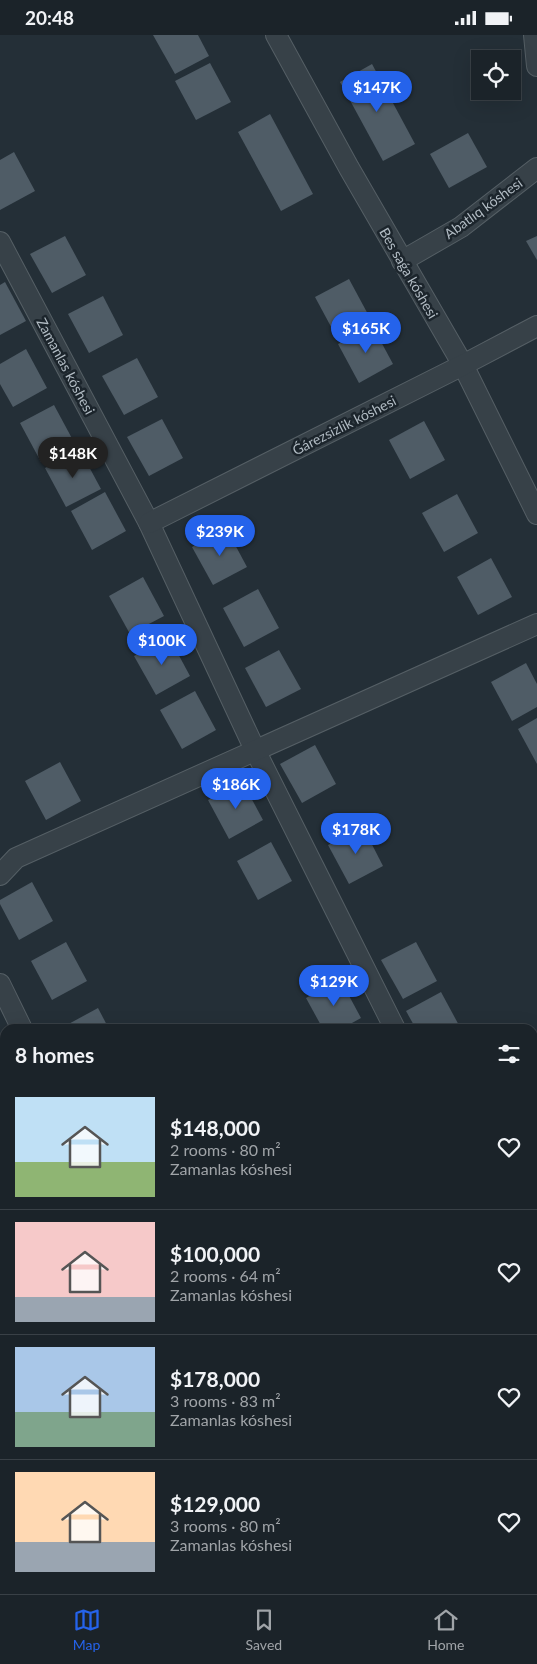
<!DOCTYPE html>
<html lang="en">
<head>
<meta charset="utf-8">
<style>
	:root { --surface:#1b2329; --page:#242b31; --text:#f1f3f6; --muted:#a0a4a8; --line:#394046; --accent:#2563eb }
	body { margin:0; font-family:Lato,sans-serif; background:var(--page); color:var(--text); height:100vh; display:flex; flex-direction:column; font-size:19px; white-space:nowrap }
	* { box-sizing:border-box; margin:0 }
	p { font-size:16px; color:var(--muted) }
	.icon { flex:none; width:28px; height:28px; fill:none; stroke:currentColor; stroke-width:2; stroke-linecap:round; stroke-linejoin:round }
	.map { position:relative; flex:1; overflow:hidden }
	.drawer { position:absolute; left:0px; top:989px; width:538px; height:571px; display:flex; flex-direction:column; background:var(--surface); border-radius:15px 15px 0 0; box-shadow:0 5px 20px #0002,0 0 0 1px var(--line) }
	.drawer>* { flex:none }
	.controls { position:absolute; left:471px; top:15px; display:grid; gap:10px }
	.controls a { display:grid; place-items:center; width:50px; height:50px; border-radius:0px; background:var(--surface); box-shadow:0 5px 20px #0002,0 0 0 1px var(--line); font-size:25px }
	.price { position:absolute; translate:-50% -42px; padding:0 11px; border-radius:18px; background:var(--accent); color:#fff; font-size:16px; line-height:32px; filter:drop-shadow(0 1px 2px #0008) }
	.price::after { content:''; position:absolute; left:50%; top:30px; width:15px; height:11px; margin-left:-8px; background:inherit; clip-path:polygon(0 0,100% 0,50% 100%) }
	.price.selected { background:#222; color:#fff }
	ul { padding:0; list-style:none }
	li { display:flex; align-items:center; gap:15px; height:125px; padding:0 15px }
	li+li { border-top:1px solid var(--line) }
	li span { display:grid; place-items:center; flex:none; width:140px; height:100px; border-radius:0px; color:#555 }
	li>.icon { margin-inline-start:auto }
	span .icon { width:60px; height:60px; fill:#fffc; stroke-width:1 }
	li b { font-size:21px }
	h2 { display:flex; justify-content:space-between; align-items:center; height:60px; padding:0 15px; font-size:21px }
	.status { display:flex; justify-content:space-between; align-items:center; height:35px; padding:0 25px; background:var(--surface); direction:ltr }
	.status svg { height:14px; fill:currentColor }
	.dock { display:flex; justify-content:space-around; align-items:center; height:70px; border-top:1px solid var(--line); background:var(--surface); font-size:14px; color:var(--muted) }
	.dock a { display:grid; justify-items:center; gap:2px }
	.dock .selected { color:var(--accent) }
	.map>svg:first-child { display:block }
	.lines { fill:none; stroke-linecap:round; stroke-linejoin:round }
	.stream { stroke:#394e5c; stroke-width:7 }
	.building { fill:#4f5c66 }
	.minor-casing { stroke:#555f65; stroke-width:22 }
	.path { stroke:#475958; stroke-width:3; stroke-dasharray:4 4; stroke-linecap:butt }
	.minor { stroke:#374148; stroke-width:20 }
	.labels { text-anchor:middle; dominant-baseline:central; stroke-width:5; stroke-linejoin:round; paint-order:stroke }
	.street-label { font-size:14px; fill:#b2bcc4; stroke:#1c252c }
</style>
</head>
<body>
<div class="status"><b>20:48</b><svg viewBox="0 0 49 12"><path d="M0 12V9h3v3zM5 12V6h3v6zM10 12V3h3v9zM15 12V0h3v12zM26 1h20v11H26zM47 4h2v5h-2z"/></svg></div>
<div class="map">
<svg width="537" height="1559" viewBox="0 0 537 1559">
	<rect width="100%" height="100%" fill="#242f37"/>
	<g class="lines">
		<g class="stream">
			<path d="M532,1229L537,1227"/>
			<path d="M0,1431L5,1430"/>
		</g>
	</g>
	<g class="building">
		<path d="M153,0H198L209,21L175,39Z"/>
		<path d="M210,28L231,67L196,85L175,46Z"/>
		<path d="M372,29L415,109L383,126L340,47Z"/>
		<path d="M270,79L313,159L281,176L238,97Z"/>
		<path d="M468,98L487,132L449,153L430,119Z"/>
		<path d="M14,117L35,156L0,175V125Z"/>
		<path d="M65,201L86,240L52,258L30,219Z"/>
		<path d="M537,201V225L526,206Z"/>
		<path d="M349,244L370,283L336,301L315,262Z"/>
		<path d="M5,247L26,286L0,300V250Z"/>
		<path d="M103,261L123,300L89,318L68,279Z"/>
		<path d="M372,290L393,329L359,348L338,309Z"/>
		<path d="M26,314L47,353L13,372L0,349V329Z"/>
		<path d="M137,323L158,362L124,380L102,341Z"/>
		<path d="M54,370L75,409L41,427L20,388Z"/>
		<path d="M162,384L183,423L149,441L127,402Z"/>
		<path d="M424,386L445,425L410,444L389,405Z"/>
		<path d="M80,415L101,454L66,472L45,433Z"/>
		<path d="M105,457L126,496L92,515L71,476Z"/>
		<path d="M457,459L478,498L444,517L422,478Z"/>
		<path d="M226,493L247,532L213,550L192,512Z"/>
		<path d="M491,523L512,562L478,580L457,542Z"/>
		<path d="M143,542L164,581L130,599L109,561Z"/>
		<path d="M258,554L279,593L244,612L223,573Z"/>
		<path d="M169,602L190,641L156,660L134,621Z"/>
		<path d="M279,615L301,654L266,672L245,633Z"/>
		<path d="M526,628L537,649V672L512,686L491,647Z"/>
		<path d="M195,656L216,695L182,714L160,675Z"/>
		<path d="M537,683V729L518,694Z"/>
		<path d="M315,710L336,749L302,768L280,729Z"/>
		<path d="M60,727L81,766L46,785L25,746Z"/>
		<path d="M242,746L263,785L229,804L208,765Z"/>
		<path d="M363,792L383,831L349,849L328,810Z"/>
		<path d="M271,807L292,846L258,865L237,826Z"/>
		<path d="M32,847L53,886L19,905L0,869V865Z"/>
		<path d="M66,907L87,946L52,965L31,926Z"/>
		<path d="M416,907L437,946L403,964L381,925Z"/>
		<path d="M340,944L361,983L341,994H323L306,963Z"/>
		<path d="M441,957L461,994H416L406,976Z"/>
		<path d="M98,973L109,994H64L63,992Z"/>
	</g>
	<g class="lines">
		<g class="minor-casing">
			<g id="minor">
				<path d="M276,0L349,133L463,330L537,479"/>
				<path d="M534,0L537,31"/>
				<path d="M0,207L149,488L256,717L395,994"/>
				<path d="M402,226L461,192L537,133"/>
				<path d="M149,488L463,330L537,291"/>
				<path d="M0,840L16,823L537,589"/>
				<path d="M0,949L22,994"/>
				<path d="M532,1164L537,1162"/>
			</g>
		</g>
		<path class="path" d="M0,1500L5,1498"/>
		<use href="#minor" class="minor"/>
	</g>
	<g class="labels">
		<g class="street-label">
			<text transform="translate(483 173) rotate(-36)">Abatlıq kóshesi</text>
			<text transform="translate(409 238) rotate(60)">Bes saǵa kóshesi</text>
			<text transform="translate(66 331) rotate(62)">Zamanlas kóshesi</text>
			<text transform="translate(344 390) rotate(-27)">Ǵárezsizlik kóshesi</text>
		</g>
	</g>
</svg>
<div class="controls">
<a><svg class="icon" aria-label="locate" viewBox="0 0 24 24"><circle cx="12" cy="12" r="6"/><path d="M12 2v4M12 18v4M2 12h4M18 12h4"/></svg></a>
</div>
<b class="price" style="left:377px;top:78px">$147K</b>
<b class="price" style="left:366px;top:319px">$165K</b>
<b class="price selected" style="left:73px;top:444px">$148K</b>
<b class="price" style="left:220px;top:522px">$239K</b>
<b class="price" style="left:162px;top:631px">$100K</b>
<b class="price" style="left:236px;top:775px">$186K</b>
<b class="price" style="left:356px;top:820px">$178K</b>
<b class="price" style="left:334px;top:972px">$129K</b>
<section class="drawer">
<h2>8 homes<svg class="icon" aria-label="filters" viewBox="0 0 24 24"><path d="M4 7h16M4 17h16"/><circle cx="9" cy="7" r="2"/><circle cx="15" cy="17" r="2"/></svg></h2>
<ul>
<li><span style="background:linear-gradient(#bfe0f5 65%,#8fb573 0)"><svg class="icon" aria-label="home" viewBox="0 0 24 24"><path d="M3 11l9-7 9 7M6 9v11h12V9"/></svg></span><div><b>$148,000</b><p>2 rooms · 80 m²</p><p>Zamanlas kóshesi</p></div><svg class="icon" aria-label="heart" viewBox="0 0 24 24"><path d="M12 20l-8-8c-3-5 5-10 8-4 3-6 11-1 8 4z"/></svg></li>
<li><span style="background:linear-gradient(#f6c9c9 75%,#9aa5b1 0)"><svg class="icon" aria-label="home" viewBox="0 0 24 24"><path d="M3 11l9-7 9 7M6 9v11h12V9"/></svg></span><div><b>$100,000</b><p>2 rooms · 64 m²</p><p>Zamanlas kóshesi</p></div><svg class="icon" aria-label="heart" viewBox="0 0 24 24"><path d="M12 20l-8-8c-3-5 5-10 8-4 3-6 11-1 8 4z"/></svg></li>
<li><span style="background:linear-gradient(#a9c7e8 65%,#7fa58c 0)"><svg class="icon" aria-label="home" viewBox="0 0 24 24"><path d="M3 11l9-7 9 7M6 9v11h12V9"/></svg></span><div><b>$178,000</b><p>3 rooms · 83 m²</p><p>Zamanlas kóshesi</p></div><svg class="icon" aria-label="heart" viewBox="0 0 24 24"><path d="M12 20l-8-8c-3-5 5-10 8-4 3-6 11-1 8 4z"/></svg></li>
<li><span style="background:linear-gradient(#ffd9b3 70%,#9aa5b1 0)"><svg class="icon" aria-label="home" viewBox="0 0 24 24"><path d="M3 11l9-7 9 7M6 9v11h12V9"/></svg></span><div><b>$129,000</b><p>3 rooms · 80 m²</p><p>Zamanlas kóshesi</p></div><svg class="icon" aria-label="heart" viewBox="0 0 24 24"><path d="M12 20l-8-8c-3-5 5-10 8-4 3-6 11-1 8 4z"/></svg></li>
</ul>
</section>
</div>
<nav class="dock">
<a class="selected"><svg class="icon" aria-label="map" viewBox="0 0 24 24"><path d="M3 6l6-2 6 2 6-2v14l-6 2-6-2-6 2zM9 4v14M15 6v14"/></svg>Map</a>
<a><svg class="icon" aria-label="saved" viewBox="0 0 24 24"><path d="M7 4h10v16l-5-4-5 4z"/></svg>Saved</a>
<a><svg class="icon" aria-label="home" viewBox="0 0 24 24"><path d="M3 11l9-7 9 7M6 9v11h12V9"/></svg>Home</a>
</nav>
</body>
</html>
